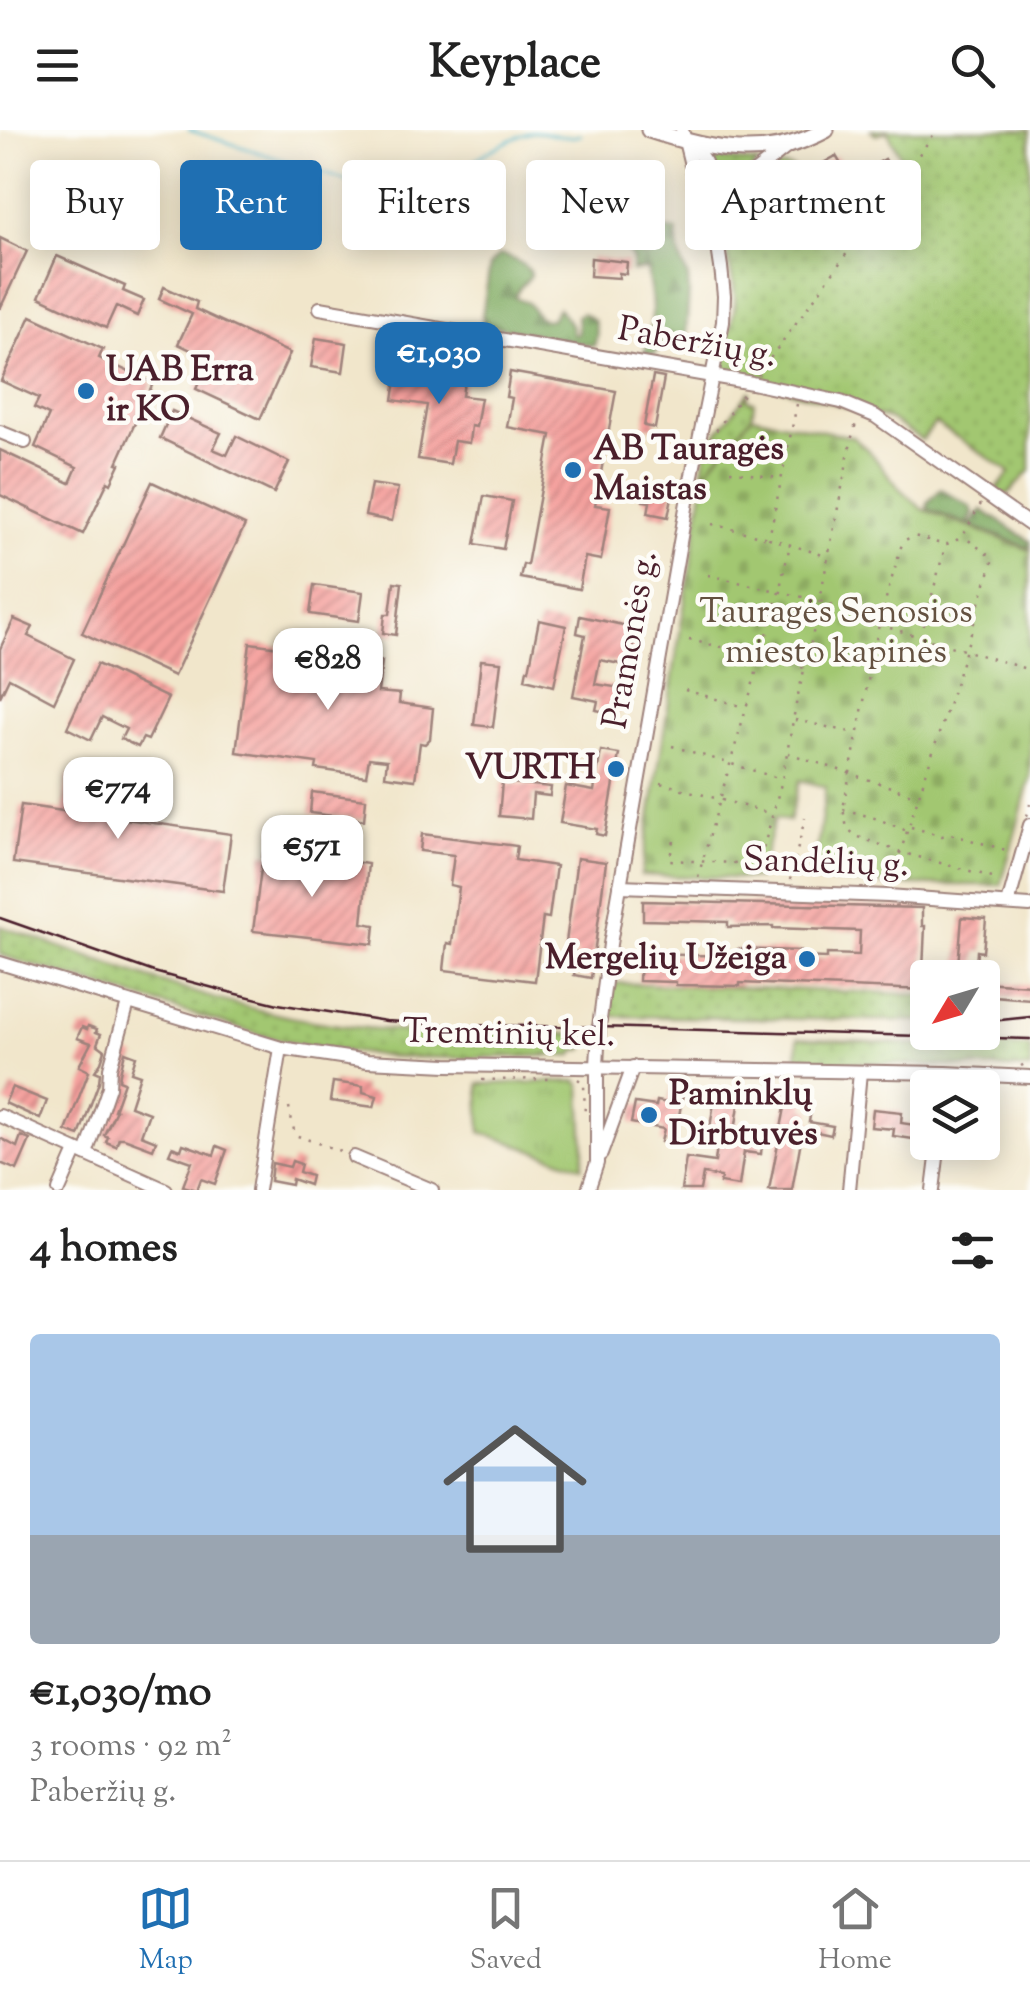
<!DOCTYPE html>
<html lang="en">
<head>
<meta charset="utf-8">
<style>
	:root { --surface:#fff; --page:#f6f6f6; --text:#222; --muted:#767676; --line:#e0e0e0; --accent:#1f6fb2 }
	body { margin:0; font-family:"Sorts Mill Goudy",serif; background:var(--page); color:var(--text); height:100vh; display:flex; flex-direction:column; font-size:38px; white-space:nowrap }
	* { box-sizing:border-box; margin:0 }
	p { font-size:32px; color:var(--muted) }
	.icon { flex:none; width:55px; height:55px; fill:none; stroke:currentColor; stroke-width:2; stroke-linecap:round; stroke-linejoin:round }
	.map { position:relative; height:1060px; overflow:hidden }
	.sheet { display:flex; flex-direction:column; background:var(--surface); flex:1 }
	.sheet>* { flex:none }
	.hud { position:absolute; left:30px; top:30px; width:970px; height:90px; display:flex; gap:20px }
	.needle { width:65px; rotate:232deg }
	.buttons { position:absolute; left:910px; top:830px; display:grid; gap:20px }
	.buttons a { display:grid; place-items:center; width:90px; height:90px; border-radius:10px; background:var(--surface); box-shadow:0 5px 25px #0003; font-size:50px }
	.price { position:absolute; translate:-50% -85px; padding:0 22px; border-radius:20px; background:#fff; color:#222; font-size:32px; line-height:65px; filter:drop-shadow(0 2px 5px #0008) }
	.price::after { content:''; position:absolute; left:50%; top:60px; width:30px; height:22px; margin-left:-15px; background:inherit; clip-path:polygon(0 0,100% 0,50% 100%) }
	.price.active { background:var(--accent); color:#fff }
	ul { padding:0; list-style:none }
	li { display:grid; align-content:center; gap:20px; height:530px; padding:0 30px }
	li span { display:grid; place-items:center; height:310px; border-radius:10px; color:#555 }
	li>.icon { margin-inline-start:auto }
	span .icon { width:180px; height:180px; fill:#fffc; stroke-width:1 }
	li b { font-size:42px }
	h2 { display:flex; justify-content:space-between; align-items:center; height:120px; padding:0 30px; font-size:42px }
	.pill { padding:0 35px; border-radius:10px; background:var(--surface); box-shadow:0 5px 25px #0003; font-size:35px; line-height:90px }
	.pill.active { background:var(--accent); color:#fff }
	header { display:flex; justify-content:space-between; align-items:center; height:130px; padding:0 30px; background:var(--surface); font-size:45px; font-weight:700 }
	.tabs { display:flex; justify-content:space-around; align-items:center; height:140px; border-top:2px solid var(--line); background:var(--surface); font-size:28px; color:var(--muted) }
	.tabs a { display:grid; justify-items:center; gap:5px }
	.tabs .active { color:var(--accent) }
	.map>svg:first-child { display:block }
	.grass { fill:url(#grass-dots); stroke:#76734e; stroke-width:2.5 }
	.forest { fill:url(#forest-firs); stroke:#666647; stroke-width:2.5 }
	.cemetery { fill:url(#cemetery-stones); stroke:#76734e; stroke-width:2.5 }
	.park { fill:url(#park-tufts); stroke:#76734e; stroke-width:2.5 }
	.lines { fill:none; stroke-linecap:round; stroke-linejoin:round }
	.stream { stroke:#4db6cb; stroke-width:2.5 }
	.building { fill:url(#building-hatch) }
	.minor-casing { stroke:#9e827b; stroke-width:16 }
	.major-casing { stroke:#9e827b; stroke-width:19 }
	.path { stroke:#9e827b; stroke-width:2.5; stroke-dasharray:2.5 8; stroke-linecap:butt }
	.minor { stroke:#fff; stroke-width:12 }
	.major { stroke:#fff; stroke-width:15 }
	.rail { stroke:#4a1f2b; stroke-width:2.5 }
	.poi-dot { fill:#1f6fb2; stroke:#fdfcf7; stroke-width:4 }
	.labels { text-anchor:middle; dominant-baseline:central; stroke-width:9; stroke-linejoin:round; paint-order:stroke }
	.street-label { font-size:35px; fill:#4a1f2b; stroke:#fdfcf7 }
	.poi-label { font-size:35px; font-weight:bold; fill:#4a1f2b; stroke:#fdfcf7; text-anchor:start }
	.park-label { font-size:35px; fill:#645140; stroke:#fdfcf7 }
</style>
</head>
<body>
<header><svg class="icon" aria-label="menu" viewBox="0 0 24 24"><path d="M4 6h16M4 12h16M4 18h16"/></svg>Keyplace<svg class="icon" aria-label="search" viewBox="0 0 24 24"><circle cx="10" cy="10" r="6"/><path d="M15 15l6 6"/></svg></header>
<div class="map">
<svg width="1030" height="1060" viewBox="0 0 1030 1060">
	<defs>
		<pattern id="grass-dots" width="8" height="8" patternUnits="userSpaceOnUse" patternTransform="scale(2.5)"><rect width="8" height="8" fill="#a2c771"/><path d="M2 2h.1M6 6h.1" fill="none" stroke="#8daa62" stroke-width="1.8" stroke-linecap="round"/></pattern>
		<pattern id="forest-firs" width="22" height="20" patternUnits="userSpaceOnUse" patternTransform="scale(2.5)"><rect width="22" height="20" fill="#81ac63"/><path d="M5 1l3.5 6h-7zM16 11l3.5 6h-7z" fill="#6c8b52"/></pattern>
		<pattern id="cemetery-stones" width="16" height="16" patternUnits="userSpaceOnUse" patternTransform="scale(2.5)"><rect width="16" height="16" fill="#a2c771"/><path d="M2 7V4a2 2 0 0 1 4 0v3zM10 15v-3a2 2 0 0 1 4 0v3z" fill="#8daa62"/></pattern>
		<pattern id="park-tufts" width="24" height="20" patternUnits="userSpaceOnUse" patternTransform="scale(2.5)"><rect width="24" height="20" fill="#a2c771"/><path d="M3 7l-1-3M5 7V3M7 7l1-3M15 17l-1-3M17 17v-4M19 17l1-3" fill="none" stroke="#8daa62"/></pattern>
		<pattern id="building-hatch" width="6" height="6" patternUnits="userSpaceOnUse" patternTransform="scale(2.5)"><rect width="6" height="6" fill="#f5a09d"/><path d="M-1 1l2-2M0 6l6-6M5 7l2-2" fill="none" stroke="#c88280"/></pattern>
	</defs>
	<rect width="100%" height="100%" fill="#fdfcf7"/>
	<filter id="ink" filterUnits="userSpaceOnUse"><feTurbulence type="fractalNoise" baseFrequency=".01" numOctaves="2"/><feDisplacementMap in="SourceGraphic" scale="20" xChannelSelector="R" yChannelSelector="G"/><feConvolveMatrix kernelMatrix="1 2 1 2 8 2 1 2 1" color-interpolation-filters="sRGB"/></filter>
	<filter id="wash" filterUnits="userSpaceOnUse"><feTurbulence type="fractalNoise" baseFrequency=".0048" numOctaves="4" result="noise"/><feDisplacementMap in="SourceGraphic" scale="40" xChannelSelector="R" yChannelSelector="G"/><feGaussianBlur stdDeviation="2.25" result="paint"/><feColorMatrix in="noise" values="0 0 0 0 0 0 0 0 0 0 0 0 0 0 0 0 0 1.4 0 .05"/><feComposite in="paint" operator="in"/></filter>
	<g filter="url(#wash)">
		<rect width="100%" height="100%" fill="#f1e6cb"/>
		<g class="grass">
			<path d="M871,0H1030V341L1007,365L995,362L1010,342L935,293L922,310L889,289L724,242C723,219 733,196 735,173C736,157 730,143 728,127C723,92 738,52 774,39C787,34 799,39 807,50L801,57L838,96L853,87L851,83L883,67L906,36L887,1L876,5Z"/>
			<path d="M708,28L758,33L719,77L717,76Z"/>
			<path d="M750,260L747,270L754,272L752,286L706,341L703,340L708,315Z"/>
			<path d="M0,796C111,834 222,880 339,895C420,906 503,902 585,904L584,919L574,922L573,925L466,928L393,927L306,916L258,904L0,825Z"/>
			<path d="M616,853L889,863L927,866V891L607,886L610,854Z"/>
			<path d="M798,908L905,914L1030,917V939L797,930Z"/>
		</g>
		<g class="forest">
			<path d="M662,99L677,101L679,124L688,148L689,161L686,205L681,209L667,203L655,224H644C651,204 654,186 651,165C650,155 647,149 648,139L632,141L633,130L622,113H630L642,126L651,125L657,118Z"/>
			<path d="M499,125C511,127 528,134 531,146L519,159L515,167L528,173L538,186L545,190L551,189L558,178L571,194L573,205L578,204L577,186L582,183L594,190L597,205L594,216L483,194L482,186L490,135Z"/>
			<path d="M941,359L971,377L973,384L968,393L971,394L982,380L1030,411V418L927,379L928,372Z"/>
		</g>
		<path class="cemetery" d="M752,286L852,307L869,321L900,359L922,379L1030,420V648L1001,755H895L813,750L826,657L800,650L789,691L775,688L758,749L641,745L706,341Z"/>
		<path class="park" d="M577,951L581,956L584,1023L582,1037L481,1002L479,954Z"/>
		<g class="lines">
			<path class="stream" d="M189,0L444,82L452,77C454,67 453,54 457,45C462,34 520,3 533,2C553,1 557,11 581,5"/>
		</g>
		<g id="blocks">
			<g class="building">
				<path d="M836,26L845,41H857L867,35L869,38L885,29L894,44L859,64L855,57L836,68L818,36Z"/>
				<path d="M0,108L27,121L0,179Z"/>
				<path d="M57,126L125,156L123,161L144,170L137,186L116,176L106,198L39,167Z"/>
				<path d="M591,128L627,132L626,144L619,143V148L590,146Z"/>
				<path d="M164,157L197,172L195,179L290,223L260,289L196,259L210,229L178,214L192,184L159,169Z"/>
				<path d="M31,186L103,219L99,228L153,253L117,333L120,334L111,353L108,351L83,404L0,365V320L70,353L77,337L35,317L49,285L34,278L39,268L1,251Z"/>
				<path d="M316,208L347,213L343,242L311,237Z"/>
				<path d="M411,228L456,235L454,251L464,252L462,266L481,268L476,297L471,296L469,313L454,311L450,334L418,329L427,275L393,270L397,244L408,246Z"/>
				<path d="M510,242L616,261L595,375L610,377L601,430L585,427L579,459L520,448L523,434L527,435L551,305L507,297L512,268L506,267Z"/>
				<path d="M653,246L664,248L655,298L644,296Z"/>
				<path d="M172,281L221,303L213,319L227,325L236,306L289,332L274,363L160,308Z"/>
				<path d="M152,352L245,395L174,546L82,503Z"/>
				<path d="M646,352L674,357L668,387L648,383L650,372L643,371Z"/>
				<path d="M371,354L398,358L392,391L365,386Z"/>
				<path d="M484,366L512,371L503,419L475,414Z"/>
				<path d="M394,452L402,453L396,505L383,503L385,484H390Z"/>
				<path d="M314,455L363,462L359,491L310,484Z"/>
				<path d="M580,486L637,498L633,520L638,521L637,531L626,530L625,535L600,530L595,554L621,558L617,584L596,580L598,571L573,566L585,505L577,503Z"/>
				<path d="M14,489L33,497L28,506L74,529L54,572L9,548L0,567V519Z"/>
				<path d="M539,490L566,496L554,556L525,549L527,539L529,540Z"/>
				<path d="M250,513L382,531L378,562L400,564L399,573L433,578L430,609L425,614L420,613L415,650L385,646L387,630L369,628L366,646L316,639L317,633L236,622Z"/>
				<path d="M481,530L501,532L493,597L474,595Z"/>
				<path d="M97,534L168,568L148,610L143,608L138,617L121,609L126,599L102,587L91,610L67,598Z"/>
				<path d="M601,621L619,624L605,706L596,704L597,699L560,693L566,656L594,661Z"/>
				<path d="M68,645L109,650L104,686L231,704L223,761L13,733L21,675L63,681Z"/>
				<path d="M502,652L551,657L550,666L533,664L531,689L499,686Z"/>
				<path d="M312,662L366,669L364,690L310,683Z"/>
				<path d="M422,704L517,716L515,730L556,736L549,788L543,787L535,851L444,840L447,813L452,814L459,757L450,755L454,725L420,721Z"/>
				<path d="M263,723L301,727V733L332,737L333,733L347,735V731L368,734L362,793L375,795L373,814L253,801Z"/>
				<path d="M577,728L606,732L591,848L574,845L577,822L565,820Z"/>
				<path d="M643,771L922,778V796H925L923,841H928V860L740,853V856L676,855V852L639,851L640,824L738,826V819L800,821V827L827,828V824L859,825L860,801L773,798V796L728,797V792L643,790Z"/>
				<path d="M962,787L986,789L983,822L977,821L975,848H957Z"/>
				<path d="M982,852L1030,855V869L982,865Z"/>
				<path d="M88,896L97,899L96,902L101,904L97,914L105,920L101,932L95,941L100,943L99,952L79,1006L66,1001L89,941L79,936L91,913L77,908L82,897L87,899Z"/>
				<path d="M125,922L136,926L131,942L140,945L130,976L149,983L141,1005L156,1011L153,1019L124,1008H119L116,1016L106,1012L108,1007L104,1005L116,980H114L124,952L119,950L120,943Z"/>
				<path d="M333,952L363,956V962L377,966L374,977L330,971Z"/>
				<path d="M672,956L684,958L674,1014L661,1012L664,999L631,993L635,973L656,976L657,971L668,973Z"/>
				<path d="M12,957L47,971L40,989L5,973Z"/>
				<path d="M789,957L807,961L804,978L811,980L809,992L833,996L831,1005L803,999L792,1060H769Z"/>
				<path d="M714,972L739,975L735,1001L763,1004L761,1024L744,1022L739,1056L720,1053L721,1047L703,1044L700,1060H681L686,1028L715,1032L719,999L710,998Z"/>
				<path d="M873,979L902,982L901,993L915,995L913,1009L893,1006L894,999L871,997Z"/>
				<path d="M21,1006L30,1010L17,1040L0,1033V1008L17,1017Z"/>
				<path d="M183,1014L214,1025L217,1016L227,1020L215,1054L201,1049L197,1060L183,1056L192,1032L169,1024L172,1017L181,1020Z"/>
				<path d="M292,1031L301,1034L299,1042L311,1046L309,1055L292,1049L291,1055L270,1051L272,1033L290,1037Z"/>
			</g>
		</g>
	</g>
	<g filter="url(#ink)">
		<use href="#blocks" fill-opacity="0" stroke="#9e827b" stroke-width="2.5"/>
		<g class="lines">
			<g class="minor-casing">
				<g id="minor">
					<path d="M682,0C691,31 695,63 712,92"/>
					<path d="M713,95L746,49L787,17"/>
					<path d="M320,178L752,253L841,272L875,286L1030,395"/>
					<path d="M0,302L25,312"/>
					<path d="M620,756L888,766L1030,776"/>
					<path d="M1008,774L1030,695"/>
					<path d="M0,833L281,918L367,931L447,935L946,943L1030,947"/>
					<path d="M0,986L166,1060"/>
					<path d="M86,1024L109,957L110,938L128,873"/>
					<path d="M601,1024L633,937"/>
					<path d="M354,1027L432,1060"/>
					<path d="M59,1060L76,1021"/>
					<path d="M258,1060L281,918"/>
					<path d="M588,1060L597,1033V936L599,897L610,814L690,355L723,192L724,166L721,137L705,32L698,22L685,12"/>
					<path d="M849,1060L860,942"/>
					<path d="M933,1060L939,1012"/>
				</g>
			</g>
			<g class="major-casing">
				<path id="major" d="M649,0C712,21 766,32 826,0"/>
			</g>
			<g class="path">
				<path d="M758,245L937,0"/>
				<path d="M797,274L769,408L826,426"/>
				<path d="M710,309L744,263"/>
				<path d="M730,341L778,348"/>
				<path d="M981,374C972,387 963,415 944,414C933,413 923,407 912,406L904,411L901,417L880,489L843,679L847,698L856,706L900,722L996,748"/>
				<path d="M712,394L768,408"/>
				<path d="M708,445L820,471L878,489"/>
				<path d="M880,495L1030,540"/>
				<path d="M921,506L945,417"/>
				<path d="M689,510L761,525L804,538"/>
				<path d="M685,560L744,577"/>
				<path d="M795,590L855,603"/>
				<path d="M672,616L781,649"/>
				<path d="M788,623L918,666"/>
				<path d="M661,653L772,684"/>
				<path d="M843,679L878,689L907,701"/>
				<path d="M1027,686L1030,674"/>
				<path d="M911,697L942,706L950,704L1006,720"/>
				<path d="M674,711L669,730L759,734L782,650L797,569L812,508L852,307L857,290"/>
				<path d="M698,747L779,462L790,415"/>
				<path d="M790,750L805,688"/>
				<path d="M890,754L961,536L992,433C988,419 973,417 965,406"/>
				<path d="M1021,936L1030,931"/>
				<path d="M578,949L584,954L585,988"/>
				<path d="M482,950L550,949"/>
				<path d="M289,977L295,1005L343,1022"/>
			</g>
			<use href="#minor" class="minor"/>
			<use href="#major" class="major"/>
			<g class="rail">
				<path d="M0,788L154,842L221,860L278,874L386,891L454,895L599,897L1030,909"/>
				<path d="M982,892L1030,887"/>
			</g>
		</g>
	</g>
	<g class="poi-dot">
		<circle cx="86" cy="261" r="10"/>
		<circle cx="573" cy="340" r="10"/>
		<circle cx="616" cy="639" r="10"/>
		<circle cx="807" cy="829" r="10"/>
		<circle cx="649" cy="985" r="10"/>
	</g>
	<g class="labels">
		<g class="street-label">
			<text transform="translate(697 214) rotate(10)">Paberžių g.</text>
			<text transform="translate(632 510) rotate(-80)">Pramonės g.</text>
			<text transform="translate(826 734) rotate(2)">Sandėlių g.</text>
			<text transform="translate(509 905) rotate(1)">Tremtinių kel.</text>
		</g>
		<g class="poi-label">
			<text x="106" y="241">UAB Erra<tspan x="106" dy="40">ir KO</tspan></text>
			<text x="593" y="320">AB Tauragės<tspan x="593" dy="40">Maistas</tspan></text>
			<text x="596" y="639" text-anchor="end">VURTH</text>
			<text x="787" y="829" text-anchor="end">Mergelių Užeiga</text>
			<text x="669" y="965">Paminklų<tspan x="669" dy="40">Dirbtuvės</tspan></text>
		</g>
		<g class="park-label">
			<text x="836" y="483">Tauragės Senosios<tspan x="836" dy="40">miesto kapinės</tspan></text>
		</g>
	</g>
</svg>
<div class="buttons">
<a><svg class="needle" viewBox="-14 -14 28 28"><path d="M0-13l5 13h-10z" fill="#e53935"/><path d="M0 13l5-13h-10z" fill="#767676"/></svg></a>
<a><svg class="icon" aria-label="layers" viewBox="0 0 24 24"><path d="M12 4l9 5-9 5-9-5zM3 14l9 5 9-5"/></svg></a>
</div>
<b class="price active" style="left:439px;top:277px">€1,030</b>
<b class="price" style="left:328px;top:583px">€828</b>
<b class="price" style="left:118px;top:712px">€774</b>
<b class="price" style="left:312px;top:770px">€571</b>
<div class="hud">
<a class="pill">Buy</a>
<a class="pill active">Rent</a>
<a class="pill">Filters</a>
<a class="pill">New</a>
<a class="pill">Apartment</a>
</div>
</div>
<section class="sheet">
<h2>4 homes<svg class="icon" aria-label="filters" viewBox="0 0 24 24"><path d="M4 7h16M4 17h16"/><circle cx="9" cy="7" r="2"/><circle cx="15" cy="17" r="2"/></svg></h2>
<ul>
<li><span style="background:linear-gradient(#a9c7e8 65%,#9aa5b1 0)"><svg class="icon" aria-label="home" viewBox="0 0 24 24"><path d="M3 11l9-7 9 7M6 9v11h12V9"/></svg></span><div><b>€1,030/mo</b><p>3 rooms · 92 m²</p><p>Paberžių g.</p></div></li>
</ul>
</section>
<nav class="tabs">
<a class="active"><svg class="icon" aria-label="map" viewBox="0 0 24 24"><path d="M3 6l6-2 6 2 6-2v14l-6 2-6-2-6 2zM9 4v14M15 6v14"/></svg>Map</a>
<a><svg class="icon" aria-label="saved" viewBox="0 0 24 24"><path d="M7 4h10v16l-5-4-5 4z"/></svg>Saved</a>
<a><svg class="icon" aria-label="home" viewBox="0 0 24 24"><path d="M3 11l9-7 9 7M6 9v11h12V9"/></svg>Home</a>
</nav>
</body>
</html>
